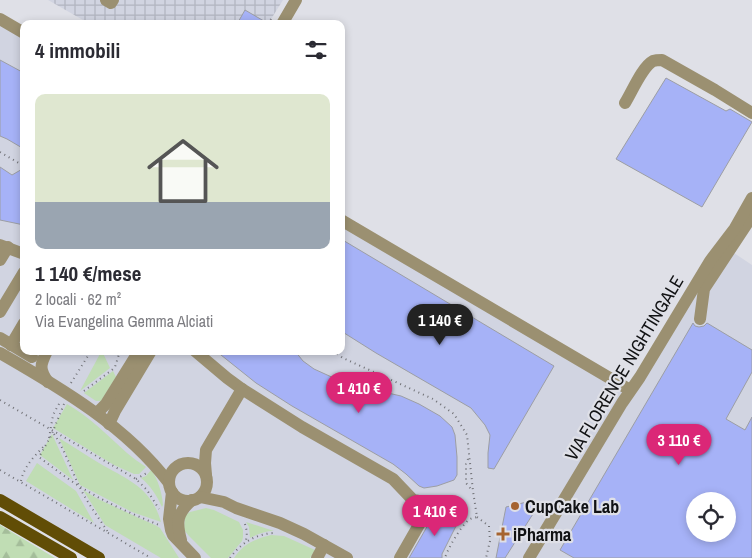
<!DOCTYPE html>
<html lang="it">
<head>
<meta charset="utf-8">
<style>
	:root { --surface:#fff; --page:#f2f2f3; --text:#2b2b33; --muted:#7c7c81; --accent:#db2777 }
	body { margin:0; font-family:"Archivo Narrow",sans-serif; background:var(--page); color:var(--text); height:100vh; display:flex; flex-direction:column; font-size:19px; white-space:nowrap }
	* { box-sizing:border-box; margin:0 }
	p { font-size:16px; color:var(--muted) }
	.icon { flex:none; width:28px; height:28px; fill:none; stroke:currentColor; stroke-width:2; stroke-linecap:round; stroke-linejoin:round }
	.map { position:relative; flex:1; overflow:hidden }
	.details { position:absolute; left:20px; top:20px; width:325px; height:335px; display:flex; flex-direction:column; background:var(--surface); border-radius:10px; box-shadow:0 2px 8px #0003 }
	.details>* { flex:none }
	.controls { position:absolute; left:686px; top:492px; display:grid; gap:10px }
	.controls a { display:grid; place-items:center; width:50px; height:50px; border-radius:50%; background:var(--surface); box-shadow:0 2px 8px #0003; font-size:25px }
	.price { position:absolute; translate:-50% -42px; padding:0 11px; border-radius:18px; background:var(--accent); color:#fff; font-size:16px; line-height:32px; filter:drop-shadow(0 1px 2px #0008) }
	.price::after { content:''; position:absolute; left:50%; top:30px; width:15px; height:11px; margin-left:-8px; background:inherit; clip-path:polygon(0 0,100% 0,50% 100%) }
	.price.current { background:#222; color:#fff }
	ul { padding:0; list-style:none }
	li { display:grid; align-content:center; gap:10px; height:265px; padding:0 15px }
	li span { display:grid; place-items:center; height:155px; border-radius:10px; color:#555 }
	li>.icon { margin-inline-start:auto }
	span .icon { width:90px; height:90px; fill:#fffc; stroke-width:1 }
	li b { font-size:21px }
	h2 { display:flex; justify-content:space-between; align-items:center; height:60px; padding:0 15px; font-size:21px }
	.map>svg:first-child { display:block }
	.built { fill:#d1d4e1; fill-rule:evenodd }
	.industrial { fill:url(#industrial-grid) }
	.green { fill:#c0ddb4 }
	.forest { fill:url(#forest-firs) }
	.building { fill:#a6b2f7; stroke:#9c9ea4; fill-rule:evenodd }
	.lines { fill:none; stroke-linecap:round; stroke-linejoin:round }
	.path { stroke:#707176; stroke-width:2; stroke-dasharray:1 4; stroke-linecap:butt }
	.minor { stroke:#9b9071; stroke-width:12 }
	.major { stroke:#614d06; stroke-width:12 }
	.poi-dot { fill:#a66430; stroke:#dfe0e7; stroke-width:2 }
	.labels { text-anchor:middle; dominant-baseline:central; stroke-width:4.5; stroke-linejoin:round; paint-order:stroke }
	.street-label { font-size:18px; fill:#111214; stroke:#dfe0e7 }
	.poi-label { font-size:18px; font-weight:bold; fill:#111214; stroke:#dfe0e7; text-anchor:start }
</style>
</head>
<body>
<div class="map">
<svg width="752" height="558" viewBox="0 0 752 558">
	<defs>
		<pattern id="industrial-grid" width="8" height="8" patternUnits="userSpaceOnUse" patternTransform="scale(1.25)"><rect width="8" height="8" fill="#d1d4e1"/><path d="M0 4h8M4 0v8" fill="none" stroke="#b2b5c0"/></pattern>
		<pattern id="forest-firs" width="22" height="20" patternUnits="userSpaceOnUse" patternTransform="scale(1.25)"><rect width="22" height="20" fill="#c0ddb4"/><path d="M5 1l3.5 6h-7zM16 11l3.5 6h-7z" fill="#a4bd9a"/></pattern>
	</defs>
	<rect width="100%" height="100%" fill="#dfe0e7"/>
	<path class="built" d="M0,17L24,32V351H341V220L630,390L722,245L752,265V558H100L0,500ZM695,501H728V534H695Z"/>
	<path class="industrial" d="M48,0H283L268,24H90Z"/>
	<g class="green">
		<path d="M101,352L103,353L110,368L80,391Z"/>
		<path d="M113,371L116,377L101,401H96L84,393Z"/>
		<path d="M67,404C90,417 108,436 127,453C133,458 140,463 146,467L139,474H134L114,465L53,428Z"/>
		<path d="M52,434L73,480L40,455Z"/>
		<path d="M59,438C73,446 85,455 99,463C128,480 151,487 161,522L132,512L80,485Z"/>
		<path d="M37,463L76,491L94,523L26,481Z"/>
		<path d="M151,470C158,479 162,493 163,505L162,507C157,496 150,485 141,478L146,476Z"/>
		<path d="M83,490L98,499L139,518L155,525L160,528L179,558H161L105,525Z"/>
		<path d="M206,508L214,510L239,522L243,530V537L242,541L228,558H211L189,536L184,530L185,515L190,512Z"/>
		<path d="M246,522L274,531C265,531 258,534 250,538L249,527Z"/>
		<path d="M271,535L284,536L315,550L310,558H234C243,544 255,539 271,535Z"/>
	</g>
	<path class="forest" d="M0,525L55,558H0Z"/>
	<g class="building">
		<path d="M245,10L269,24H237Z"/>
		<path d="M0,60L24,73V149L7,139L0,136Z"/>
		<path d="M666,78L726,111L730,109L752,122L702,207L616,159Z"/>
		<path d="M0,167L12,175L24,168V225L0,220Z"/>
		<path d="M341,239L554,366L494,469L488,468V453L490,435L485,425L471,408L376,353L341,331Z"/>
		<path d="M693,323L695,326L699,327L704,326L707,323L752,350V372L726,419L745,430L752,417V558H574L560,550ZM695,501H728V534H695Z"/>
		<path d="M216,351H295L303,361L314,369L336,379L362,387L401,396L419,404L440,416L452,427L455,435L457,457V475L454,480L437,486L424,488L419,486L406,474L393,464L292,406L256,383Z"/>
		<path d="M531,501L538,506L505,558H496L506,507Z"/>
		<path d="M449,509L456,526L442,554V558H409L432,518Z"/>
	</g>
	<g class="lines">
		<g class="path">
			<path d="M268,24L271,19"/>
			<path d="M0,152L24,166"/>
			<path d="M333,351L343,358L433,399L454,414L467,435L473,491L477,517C474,518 471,518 469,520C462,524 447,550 445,558"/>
			<path d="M71,383L91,351"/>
			<path d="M84,391L112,370L115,367L120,351"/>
			<path d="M0,400L136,479L147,490L159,509"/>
			<path d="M64,404L51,436L39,457C52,467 65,477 79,486C104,502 132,514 159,525"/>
			<path d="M54,434C65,450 71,469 79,486C87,502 98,517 108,532"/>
			<path d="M49,438L53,415L60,402"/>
			<path d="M468,459L466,464V483L471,489"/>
			<path d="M0,470L151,558"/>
			<path d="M136,479L147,473"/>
			<path d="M21,481C24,466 34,457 44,446"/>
			<path d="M477,517L489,526L490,541L486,558"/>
			<path d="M245,524L247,532L246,541"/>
			<path d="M230,558C241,543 255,534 274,533"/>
		</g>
		<g class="minor">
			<path d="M106,0L111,3L113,0"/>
			<path d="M0,19L24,33"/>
			<path d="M282,24L296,0"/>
			<path d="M625,103C632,92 642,67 653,61C656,60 658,60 662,60L715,90L752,113"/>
			<path d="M341,220L630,390"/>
			<path d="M0,245L24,254"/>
			<path d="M0,260L8,247"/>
			<path d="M0,312L24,272"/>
			<path d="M700,319L704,289L752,216"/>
			<path d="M0,338L32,357"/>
			<path d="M11,345L24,323"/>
			<path d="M47,351C40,365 39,369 48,382"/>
			<path d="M195,351L227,378L242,389L302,427L393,479L413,500L424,502H432L400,558"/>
			<path d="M0,353C61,388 127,427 169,483"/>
			<path d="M97,413L106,404L139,351"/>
			<path d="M109,424L115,411L151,351"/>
			<circle cx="188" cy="482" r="19"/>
			<path d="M206,475L205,463L206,450L242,389"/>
			<path d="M172,492L169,519L171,530L173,535L195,558"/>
			<path d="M200,497L224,502L236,508L280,523L304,534L347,558"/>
			<path d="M181,540C176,522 177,513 192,500"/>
			<path d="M317,558L324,545"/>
			<path d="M529,558L622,403L640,377L710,261L735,228L752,198"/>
		</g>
		<g class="major">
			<path d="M0,500L99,558"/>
			<path d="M0,517L71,558"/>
		</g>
	</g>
	<g class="poi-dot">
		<circle cx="515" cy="506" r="5"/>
		<path d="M500.5 526.5h5v5h5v5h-5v5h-5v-5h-5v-5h5z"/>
	</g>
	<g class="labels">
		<g class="street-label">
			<text transform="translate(624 368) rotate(-59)">VIA FLORENCE NIGHTINGALE</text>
		</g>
		<g class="poi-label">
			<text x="525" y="506">CupCake Lab</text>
			<text x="513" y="534">iPharma</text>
		</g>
	</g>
</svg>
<div class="controls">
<a><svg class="icon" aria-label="locate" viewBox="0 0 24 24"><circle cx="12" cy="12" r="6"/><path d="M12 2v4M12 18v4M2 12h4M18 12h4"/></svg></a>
</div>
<b class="price current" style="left:440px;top:346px">1 140 €</b>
<b class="price" style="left:359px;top:414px">1 410 €</b>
<b class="price" style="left:679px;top:466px">3 110 €</b>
<b class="price" style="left:435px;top:537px">1 410 €</b>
<section class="details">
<h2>4 immobili<svg class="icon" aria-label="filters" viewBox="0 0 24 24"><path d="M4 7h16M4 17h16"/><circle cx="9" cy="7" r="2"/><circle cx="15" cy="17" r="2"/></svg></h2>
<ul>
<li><span style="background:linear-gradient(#dfe7d0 70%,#9aa5b1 0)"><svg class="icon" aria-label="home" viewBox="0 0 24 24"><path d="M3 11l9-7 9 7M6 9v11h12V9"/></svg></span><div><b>1 140 €/mese</b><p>2 locali · 62 m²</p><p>Via Evangelina Gemma Alciati</p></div></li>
</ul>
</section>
</div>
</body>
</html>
